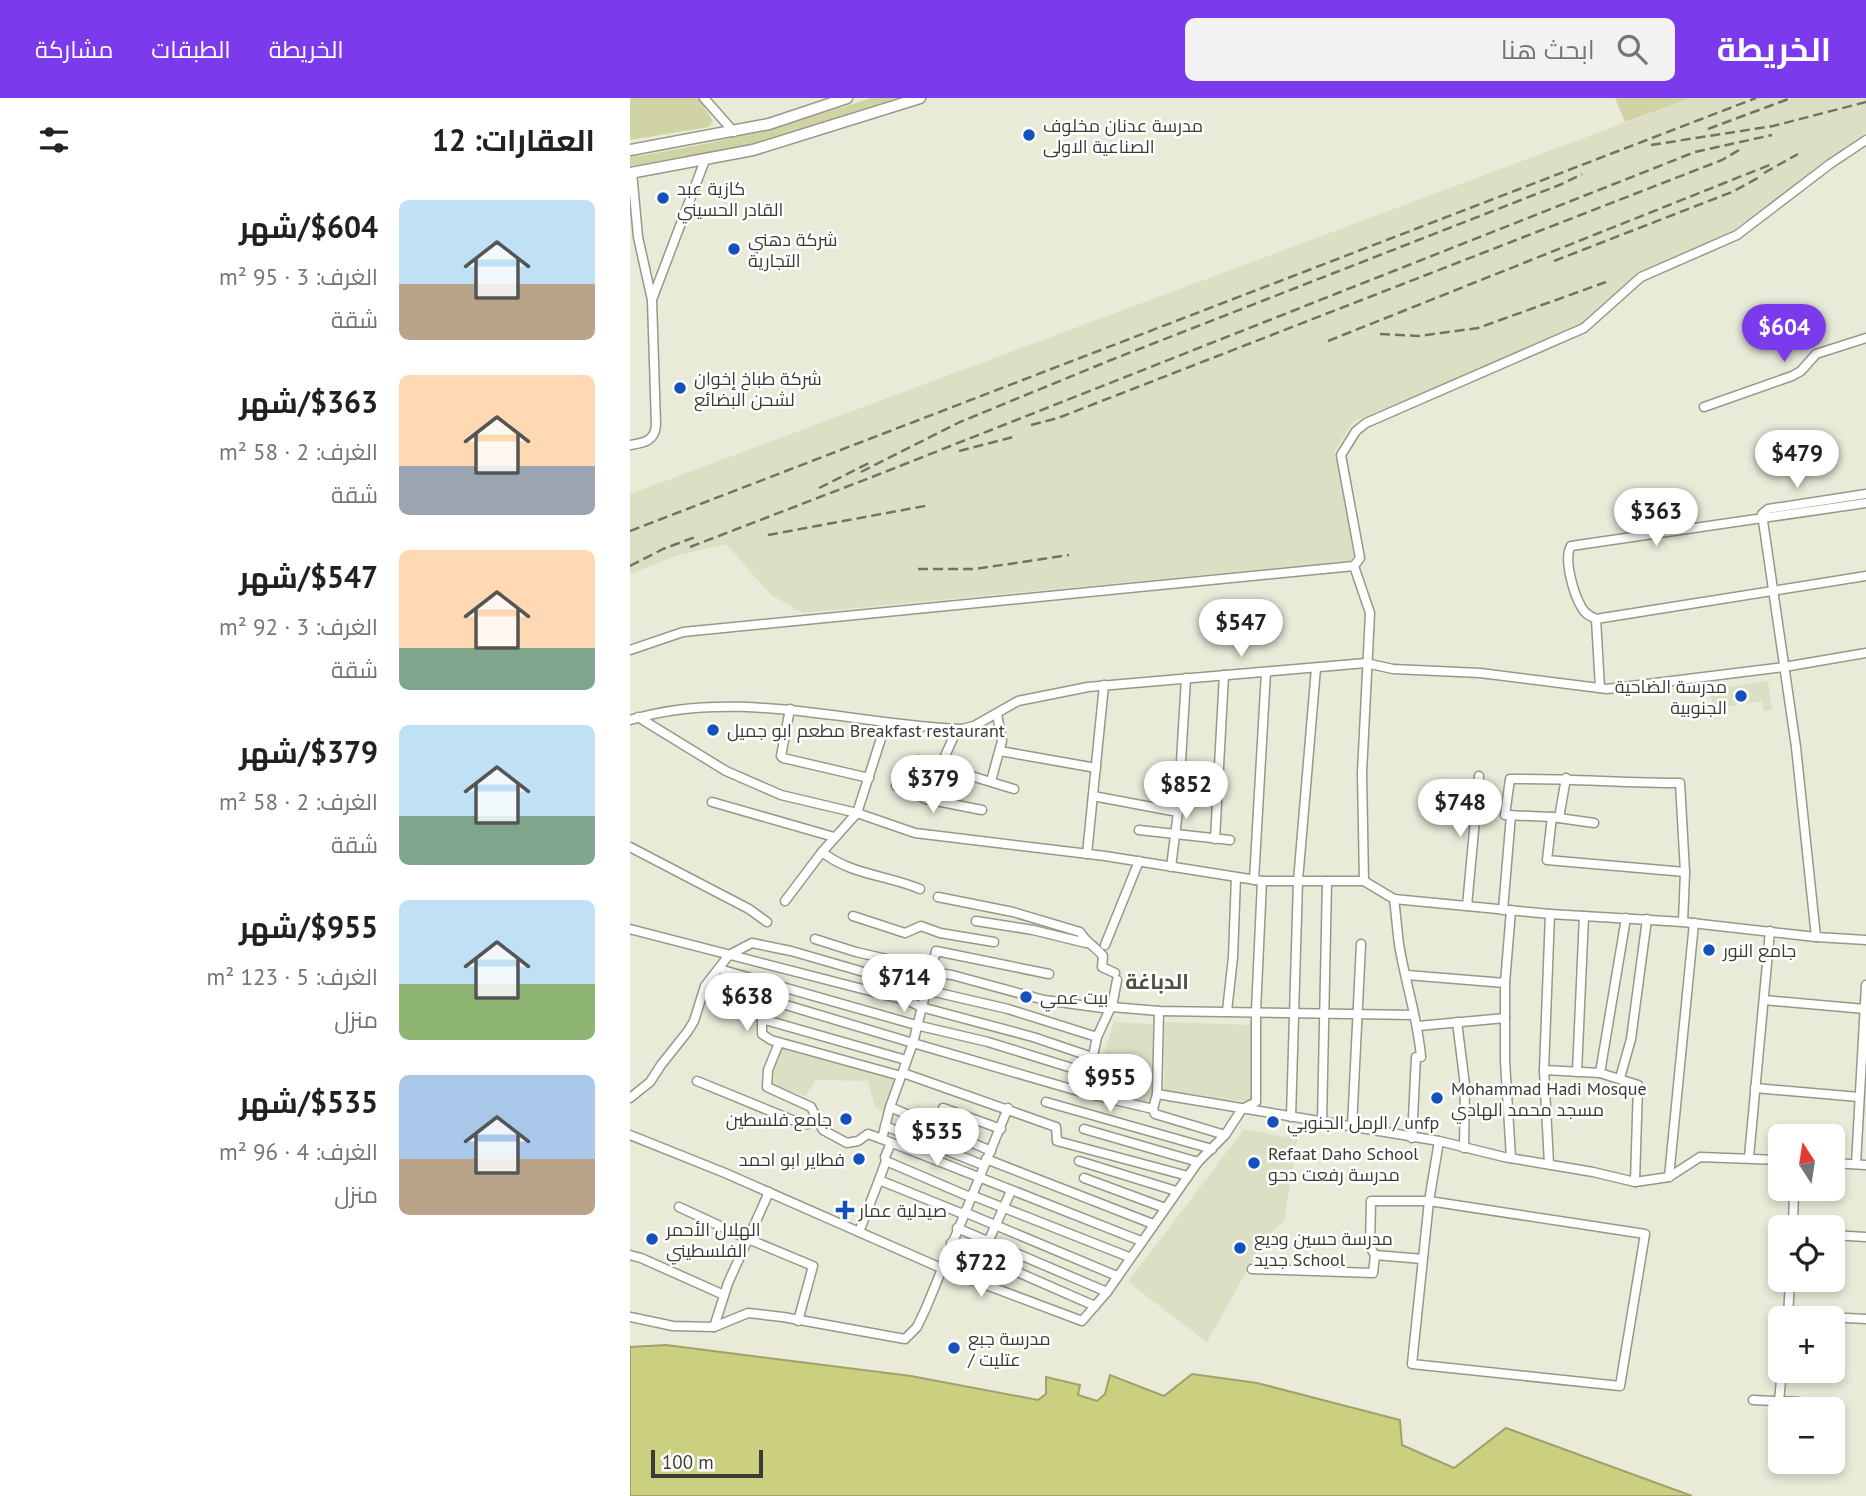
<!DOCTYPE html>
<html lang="ar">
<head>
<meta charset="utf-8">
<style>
	:root { --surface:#fff; --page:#f2f2f2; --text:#202124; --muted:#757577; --accent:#7c3aed }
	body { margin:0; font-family:"PT Sans",Cairo,sans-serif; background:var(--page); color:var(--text); direction:rtl; height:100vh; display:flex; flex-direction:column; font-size:26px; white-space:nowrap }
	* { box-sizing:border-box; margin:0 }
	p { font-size:23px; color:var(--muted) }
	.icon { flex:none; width:38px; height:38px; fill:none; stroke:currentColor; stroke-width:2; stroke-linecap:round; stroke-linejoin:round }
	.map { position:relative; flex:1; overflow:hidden; direction:ltr }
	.sheet { display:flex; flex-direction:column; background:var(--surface); width:630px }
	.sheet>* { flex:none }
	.needle { width:46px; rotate:348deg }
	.buttons { position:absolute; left:1138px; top:1026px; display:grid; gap:14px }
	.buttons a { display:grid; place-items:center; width:77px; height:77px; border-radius:10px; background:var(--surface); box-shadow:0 4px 10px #0003; font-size:35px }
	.scale { position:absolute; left:21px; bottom:18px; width:112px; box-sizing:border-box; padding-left:7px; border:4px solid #3b3b34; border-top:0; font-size:19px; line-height:24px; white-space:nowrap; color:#3b3b34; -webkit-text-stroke:5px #fff; paint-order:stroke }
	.price { position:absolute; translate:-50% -60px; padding:0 16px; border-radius:24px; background:#fff; color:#222; font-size:23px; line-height:46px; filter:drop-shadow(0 2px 4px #0008) }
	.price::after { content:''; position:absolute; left:50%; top:42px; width:21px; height:16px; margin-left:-10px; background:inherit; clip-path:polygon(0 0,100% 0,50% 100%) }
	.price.selected { background:var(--accent); color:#fff }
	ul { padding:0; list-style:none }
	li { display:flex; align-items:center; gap:21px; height:175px; padding:0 35px }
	li span { display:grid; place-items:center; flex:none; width:196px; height:140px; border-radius:10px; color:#555 }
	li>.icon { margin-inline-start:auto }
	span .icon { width:84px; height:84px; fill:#fffc; stroke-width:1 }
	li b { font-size:30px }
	h2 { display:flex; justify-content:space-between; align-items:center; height:84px; padding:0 35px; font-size:30px }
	header { display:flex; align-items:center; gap:42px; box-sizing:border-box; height:98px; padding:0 35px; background:var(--accent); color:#fff }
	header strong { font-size:33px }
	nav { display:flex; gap:38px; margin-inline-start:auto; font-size:24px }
	.search { width:490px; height:63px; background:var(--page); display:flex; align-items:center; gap:18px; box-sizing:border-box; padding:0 24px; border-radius:10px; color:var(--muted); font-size:26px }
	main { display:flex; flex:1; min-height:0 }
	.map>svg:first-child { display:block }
	.built { fill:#dddfc5 }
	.green { fill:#d0d3a3 }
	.water { fill:#cbcf80; stroke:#a0a369; stroke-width:2 }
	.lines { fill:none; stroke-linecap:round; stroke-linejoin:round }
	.minor-casing { stroke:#979888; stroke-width:11 }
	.major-casing { stroke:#979888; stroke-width:13 }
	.minor { stroke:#fff; stroke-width:8 }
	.major { stroke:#fff; stroke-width:10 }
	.rail { stroke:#727267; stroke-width:2.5; stroke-dasharray:10 5; stroke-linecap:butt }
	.poi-dot { fill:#1551bc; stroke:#fff; stroke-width:2.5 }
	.labels { text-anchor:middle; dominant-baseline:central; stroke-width:5; stroke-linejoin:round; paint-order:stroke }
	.poi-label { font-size:18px; fill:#3b3b34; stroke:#fff; text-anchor:start }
	.quarter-label { font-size:21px; font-weight:bold; fill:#4f5041; stroke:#fff }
</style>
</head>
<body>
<header>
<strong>الخريطة</strong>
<div class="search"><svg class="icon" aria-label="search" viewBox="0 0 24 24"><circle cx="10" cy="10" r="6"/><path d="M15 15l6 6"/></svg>ابحث هنا</div>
<nav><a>الخريطة</a><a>الطبقات</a><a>مشاركة</a></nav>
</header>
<main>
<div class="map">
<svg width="1236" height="1398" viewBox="0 0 1236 1398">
	<rect width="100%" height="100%" fill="#e9ead8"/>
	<g class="built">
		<path d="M1061,0H1236V34L1102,133L1008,174L953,226L723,324L705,353L725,458L719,463L173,515L141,497L96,446L45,458L0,476V396Z"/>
		<path d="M1138,583L1142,612L1134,613L1132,603L1095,609L1096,618L1085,620L1080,592Z"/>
		<path d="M484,924L523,926L522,1010L463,990Z"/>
		<path d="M534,924L624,927L621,1003L534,999Z"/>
		<path d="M148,938L272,976L257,1014L245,1009L238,983L186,982L175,998L148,990L134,981Z"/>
		<path d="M614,1031L667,1041L654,1124L635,1140L577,1244L498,1184Z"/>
	</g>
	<g class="green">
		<path d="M0,0H68L83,23L79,29L0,42Z"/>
		<path d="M241,0H268L121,47L0,68V59C83,47 162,26 241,0Z"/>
		<path d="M985,0H1061L995,24Z"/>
	</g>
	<path class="water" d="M36,1247L281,1278L408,1302L416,1296V1279L450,1287L448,1297L467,1303L475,1296L480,1277L534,1298L562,1276L627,1285L770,1322L772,1347L824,1370L876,1330L1062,1398H0V1249Z"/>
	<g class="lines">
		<g class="minor-casing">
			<g id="minor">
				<path d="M74,0L104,34"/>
				<path d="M23,199L75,62"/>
				<path d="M1074,309L1162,278L1171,273L1186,256L1236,240"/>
				<path d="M0,347C14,345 25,343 26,327L22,202L8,139L2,74"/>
				<path d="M966,521L1236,478"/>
				<path d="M0,552L53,534L724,468"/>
				<path d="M970,590L966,521C960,518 955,516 952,510C944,497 933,461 941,448L1236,405"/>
				<path d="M160,611L151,658L153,660L239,680"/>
				<path d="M8,619L96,673L151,697L227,715L285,735L475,758L632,783H734L764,801L920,816L1053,824L1186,839L1236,842"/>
				<path d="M0,622C108,589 223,627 332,631L344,628L388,603L458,589L736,565L763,571L850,575L977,591L1154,569L1236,555"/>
				<path d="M370,653L466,670"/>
				<path d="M288,662L384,691"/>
				<path d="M361,683L372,643L367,616"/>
				<path d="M266,688L296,701L352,712"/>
				<path d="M463,698L548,714"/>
				<path d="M296,701L327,631"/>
				<path d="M82,704L204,739"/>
				<path d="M922,719L917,762L1055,774"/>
				<path d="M929,720L936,680"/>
				<path d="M964,725L922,719L875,717L880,681C936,680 993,685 1050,685L1055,774L1053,824"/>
				<path d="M509,732L600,742"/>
				<path d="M585,741L594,577"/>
				<path d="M0,749L119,811L137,824"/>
				<path d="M192,754C221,777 257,777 290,791"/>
				<path d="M457,756L474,587"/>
				<path d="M541,769L548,714L556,580"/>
				<path d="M624,782L636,574"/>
				<path d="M734,783L732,675L740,515L724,468L730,460L711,357L726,333L736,325L954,230L1011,179L1107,137L1200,66L1236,42"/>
				<path d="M308,799L383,814L450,834C456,845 465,848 473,858L472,869L485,875"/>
				<path d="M764,801C766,816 767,831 769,846C775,884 788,921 791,959H786L782,1040"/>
				<path d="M155,803L192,754L227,715L256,625"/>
				<path d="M837,808L849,678"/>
				<path d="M873,812L881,717"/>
				<path d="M223,818L275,835L291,828L310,835L364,844"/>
				<path d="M346,823L403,832L456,845"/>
				<path d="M0,831L279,903L291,909L403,939L462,959"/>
				<path d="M1186,839L1166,649L1132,416L1138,411L1236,396"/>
				<path d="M185,841L226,854L283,867L301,874L322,877L414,902L480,911L467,939L455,995L523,1011L527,996L529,913"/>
				<path d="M475,847L509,763"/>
				<path d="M89,871L286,927L358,944L458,975"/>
				<path d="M777,877L875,885"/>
				<path d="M79,884L283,945L306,853L419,876"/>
				<path d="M1134,902L1235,911"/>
				<path d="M138,903L132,921V936L141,942L271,978"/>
				<path d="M482,909L487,882"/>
				<path d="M480,911L482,909L529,913L784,917"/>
				<path d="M597,913L603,859L606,779"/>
				<path d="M132,921L276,962"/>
				<path d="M827,924L835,987L834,1050"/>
				<path d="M788,928L875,920"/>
				<path d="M149,945L138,972L137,989L181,1009L193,1032L217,1045L228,1043L238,1036L252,1041L511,1143"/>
				<path d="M914,972L970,975L1008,987L1005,1084"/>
				<path d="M947,974L954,818"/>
				<path d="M273,975L426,1029L427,1043L558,1078"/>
				<path d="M970,975L996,820"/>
				<path d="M990,980L1001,941L1017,821"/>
				<path d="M67,983L172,1026H178L186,1019"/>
				<path d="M1125,990L1229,999"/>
				<path d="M527,996L809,1043L874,1059L963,1074L1005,1084L1039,1079L1070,1059L1150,1062"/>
				<path d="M0,1000L20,984L31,967L58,933L64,923L75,888L99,857L122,845L161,853L296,892L378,911L467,939"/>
				<path d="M416,1004L582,1051"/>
				<path d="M260,1009L361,1053"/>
				<path d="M313,1010L371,1031"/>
				<path d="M523,1011L525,1016L595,1037"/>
				<path d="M661,1019L668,783L686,570"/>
				<path d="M692,1024L697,783"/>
				<path d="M255,1028L353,1067"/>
				<path d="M722,1029L731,846"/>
				<path d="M454,1031L568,1064"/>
				<path d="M0,1037L95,1075L311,1170L452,1223L477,1194L568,1064L595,1037L612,1011L626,1004V913L632,783"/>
				<path d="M252,1041L260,1009L283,945L455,995"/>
				<path d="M261,1045L255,1059L256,1063L340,1099"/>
				<path d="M1119,1059L1140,833"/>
				<path d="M881,1060L875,963V885L881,812"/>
				<path d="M356,1061L523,1126"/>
				<path d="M256,1063L249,1082L333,1116"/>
				<path d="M449,1063L546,1093"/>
				<path d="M1202,1065L1236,1067"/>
				<path d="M919,1066L914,972L920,816"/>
				<path d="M1226,1066L1236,887"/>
				<path d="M1039,1079L1064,825"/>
				<path d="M454,1080L535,1110"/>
				<path d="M139,1094L118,1141L183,1168L168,1223"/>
				<path d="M341,1097L499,1159"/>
				<path d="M49,1109L118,1141L98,1185L84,1229"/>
				<path d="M334,1114L487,1178"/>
				<path d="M1163,1129L1164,1090"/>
				<path d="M327,1130L477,1194"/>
				<path d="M229,1134L249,1082"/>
				<path d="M1202,1137L1236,1139"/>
				<path d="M321,1145L465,1208"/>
				<path d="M0,1157L11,1160L94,1197"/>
				<path d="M793,1161L745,1157L740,1149L741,1103H799L1015,1136L990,1288L782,1266L799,1103L809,1043"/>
				<path d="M622,1171L743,1175L745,1157"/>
				<path d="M341,1182L381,1093"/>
				<path d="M1158,1217L1236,1221"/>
				<path d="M0,1219L43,1228L84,1229L118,1215L153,1219L275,1241L287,1229L296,1210L378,1010"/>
				<path d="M1158,1220L1160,1181"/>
				<path d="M1123,1302L1169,1304"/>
				<path d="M1147,1324L1152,1272"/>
			</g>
		</g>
		<g class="major-casing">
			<g id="major">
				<path d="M0,52L139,26L217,0"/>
				<path d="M0,75L123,52L290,0"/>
			</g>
		</g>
		<use href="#minor" class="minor"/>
		<use href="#major" class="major"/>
		<g class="rail">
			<path d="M1078,31L1161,0"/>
			<path d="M1021,47L1143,28L1236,4"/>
			<path d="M1134,75L1168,56"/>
			<path d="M924,163L1102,94L1128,80"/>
			<path d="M750,236L789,238L848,230L976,184"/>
			<path d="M698,243L1142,66"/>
			<path d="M401,327L428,320L1092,62L1109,52"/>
			<path d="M329,353L383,339"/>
			<path d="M231,374L330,324L481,262L932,86L952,76"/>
			<path d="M189,390L239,365"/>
			<path d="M0,433L1126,0"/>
			<path d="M138,437L300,407"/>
			<path d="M60,449L242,379L1065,54L1142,37"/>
			<path d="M0,468L33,451L68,438"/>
			<path d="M288,471H345L439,457"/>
		</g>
	</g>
	<g class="poi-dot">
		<circle cx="399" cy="37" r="7"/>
		<circle cx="33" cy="100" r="7"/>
		<circle cx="104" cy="151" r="7"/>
		<circle cx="50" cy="290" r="7"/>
		<circle cx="1111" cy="598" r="7"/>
		<circle cx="83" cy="632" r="7"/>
		<circle cx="1079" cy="852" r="7"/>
		<circle cx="396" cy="899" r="7"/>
		<circle cx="807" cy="1000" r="7"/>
		<circle cx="216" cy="1021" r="7"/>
		<circle cx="643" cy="1024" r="7"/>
		<circle cx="229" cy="1061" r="7"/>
		<circle cx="624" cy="1065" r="7"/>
		<path d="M211.5 1101.5h7v7h7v7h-7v7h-7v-7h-7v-7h7z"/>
		<circle cx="22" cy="1141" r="7"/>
		<circle cx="610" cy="1150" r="7"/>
		<circle cx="324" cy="1250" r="7"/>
	</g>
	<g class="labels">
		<g class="poi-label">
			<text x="413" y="27">مدرسة عدنان مخلوف<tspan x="413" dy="21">الصناعية الاولى</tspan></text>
			<text x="47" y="90">كازية عبد<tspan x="47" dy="21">القادر الحسيني</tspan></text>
			<text x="118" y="141">شركة دهني<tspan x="118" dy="21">التجارية</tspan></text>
			<text x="64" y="280">شركة طباخ إخوان<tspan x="64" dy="21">لشحن البضائع</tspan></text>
			<text x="1097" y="588" text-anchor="end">مدرسة الضاحية<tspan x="1097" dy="21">الجنوبية</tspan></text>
			<text x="97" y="632">مطعم ابو جميل Breakfast restaurant</text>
			<text x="1093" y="852">جامع النور</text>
			<text x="410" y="899">بيت عمي</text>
			<text x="821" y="990">Mohammad Hadi Mosque<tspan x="821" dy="21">مسجد محمد الهادي</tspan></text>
			<text x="202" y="1021" text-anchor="end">جامع فلسطين</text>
			<text x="657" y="1024">الرمل الجنوبي / unfp</text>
			<text x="638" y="1055">Refaat Daho School<tspan x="638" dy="21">مدرسة رفعت دحو</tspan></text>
			<text x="215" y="1061" text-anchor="end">فطاير ابو احمد</text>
			<text x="229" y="1112">صيدلية عمار</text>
			<text x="36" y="1131">الهلال الأحمر<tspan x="36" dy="21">الفلسطيني</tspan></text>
			<text x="624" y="1140">مدرسة حسين وديع<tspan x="624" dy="21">جديد School</tspan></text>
			<text x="338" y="1240">مدرسة جبع<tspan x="338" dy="21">/ عتليت</tspan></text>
		</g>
		<g class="quarter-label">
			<text x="527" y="883">الدباغة</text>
		</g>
	</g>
</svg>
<div class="buttons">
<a><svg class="needle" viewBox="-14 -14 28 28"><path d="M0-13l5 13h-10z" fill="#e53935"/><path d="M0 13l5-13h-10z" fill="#757577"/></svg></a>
<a><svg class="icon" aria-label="locate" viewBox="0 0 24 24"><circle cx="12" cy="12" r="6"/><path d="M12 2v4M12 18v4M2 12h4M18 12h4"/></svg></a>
<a>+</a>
<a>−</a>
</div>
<div class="scale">100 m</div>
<b class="price selected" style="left:1154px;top:266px">$604</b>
<b class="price" style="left:1167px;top:392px">$479</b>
<b class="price" style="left:1026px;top:450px">$363</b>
<b class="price" style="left:611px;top:561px">$547</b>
<b class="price" style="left:303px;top:717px">$379</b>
<b class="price" style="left:556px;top:723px">$852</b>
<b class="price" style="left:830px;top:741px">$748</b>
<b class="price" style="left:274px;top:916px">$714</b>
<b class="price" style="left:117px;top:935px">$638</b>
<b class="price" style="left:480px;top:1016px">$955</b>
<b class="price" style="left:307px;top:1070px">$535</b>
<b class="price" style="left:351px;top:1201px">$722</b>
</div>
<section class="sheet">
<h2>العقارات: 12<svg class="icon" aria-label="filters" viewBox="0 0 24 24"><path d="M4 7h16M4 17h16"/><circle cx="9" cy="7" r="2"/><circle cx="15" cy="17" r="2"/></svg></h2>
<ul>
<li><span style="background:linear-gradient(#bfe0f5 60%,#b9a48a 0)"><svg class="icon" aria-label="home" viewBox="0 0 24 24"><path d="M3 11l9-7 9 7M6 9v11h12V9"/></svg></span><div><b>$604/شهر</b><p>الغرف: 3 · 95 m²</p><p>شقة</p></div></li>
<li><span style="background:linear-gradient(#ffd9b3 65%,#9aa5b1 0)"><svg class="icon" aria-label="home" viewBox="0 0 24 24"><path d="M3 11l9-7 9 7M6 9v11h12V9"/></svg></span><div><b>$363/شهر</b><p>الغرف: 2 · 58 m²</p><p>شقة</p></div></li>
<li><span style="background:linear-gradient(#ffd9b3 70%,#7fa58c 0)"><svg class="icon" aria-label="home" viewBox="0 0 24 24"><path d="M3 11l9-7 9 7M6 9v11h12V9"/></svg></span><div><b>$547/شهر</b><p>الغرف: 3 · 92 m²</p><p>شقة</p></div></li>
<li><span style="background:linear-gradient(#bfe0f5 65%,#7fa58c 0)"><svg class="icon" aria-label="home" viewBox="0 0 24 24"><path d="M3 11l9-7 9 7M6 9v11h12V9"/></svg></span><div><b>$379/شهر</b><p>الغرف: 2 · 58 m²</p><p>شقة</p></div></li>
<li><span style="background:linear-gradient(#bfe0f5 60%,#8fb573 0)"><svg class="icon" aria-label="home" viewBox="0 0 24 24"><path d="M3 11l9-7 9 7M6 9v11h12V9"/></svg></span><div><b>$955/شهر</b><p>الغرف: 5 · 123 m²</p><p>منزل</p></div></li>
<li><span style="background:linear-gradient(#a9c7e8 60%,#b9a48a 0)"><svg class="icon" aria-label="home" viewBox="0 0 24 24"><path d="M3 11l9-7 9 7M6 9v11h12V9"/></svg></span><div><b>$535/شهر</b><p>الغرف: 4 · 96 m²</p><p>منزل</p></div></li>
</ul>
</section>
</main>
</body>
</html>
